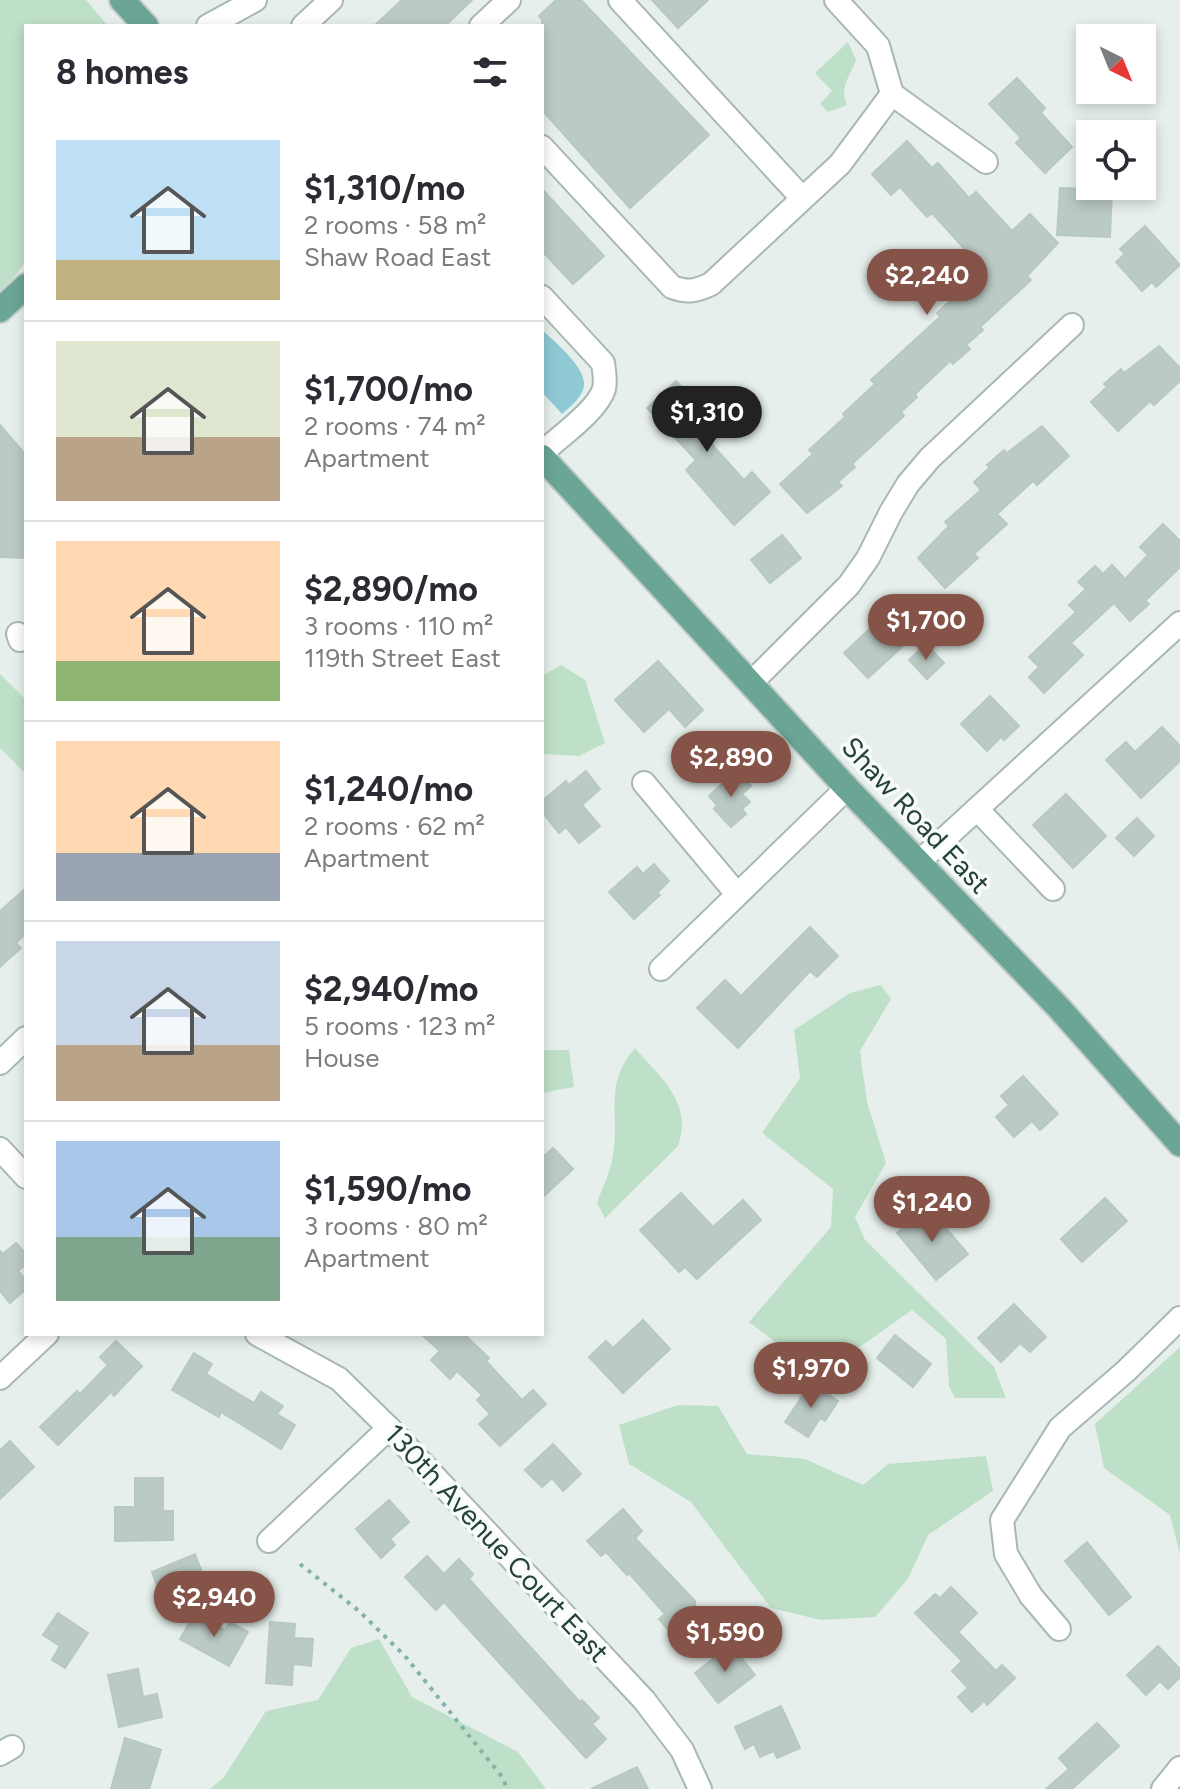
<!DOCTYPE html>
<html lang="en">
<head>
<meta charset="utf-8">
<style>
	:root { --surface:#fff; --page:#f2f2f3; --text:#2b2b33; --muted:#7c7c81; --line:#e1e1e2; --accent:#855347 }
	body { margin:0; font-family:Figtree,sans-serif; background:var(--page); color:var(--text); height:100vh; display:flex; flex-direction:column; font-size:30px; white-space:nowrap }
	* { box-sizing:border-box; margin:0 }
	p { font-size:26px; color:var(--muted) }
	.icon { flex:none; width:44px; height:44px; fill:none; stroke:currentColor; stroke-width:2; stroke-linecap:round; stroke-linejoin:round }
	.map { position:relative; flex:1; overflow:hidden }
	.details { position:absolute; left:24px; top:24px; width:520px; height:1312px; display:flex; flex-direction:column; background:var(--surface); border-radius:0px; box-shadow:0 4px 12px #0003 }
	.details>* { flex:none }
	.needle { width:52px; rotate:137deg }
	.controls { position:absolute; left:1076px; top:24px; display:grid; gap:16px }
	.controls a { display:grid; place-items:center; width:80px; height:80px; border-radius:0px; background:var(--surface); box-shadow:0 4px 12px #0003; font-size:40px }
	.price { position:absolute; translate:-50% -68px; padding:0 18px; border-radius:28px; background:var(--accent); color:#fff; font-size:26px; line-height:52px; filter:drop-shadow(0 2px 4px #0008) }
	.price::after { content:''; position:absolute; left:50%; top:48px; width:24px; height:18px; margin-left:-12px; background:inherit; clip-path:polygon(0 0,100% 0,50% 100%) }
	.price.on { background:#222; color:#fff }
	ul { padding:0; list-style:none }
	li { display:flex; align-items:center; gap:24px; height:200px; padding:0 32px }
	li+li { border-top:2px solid var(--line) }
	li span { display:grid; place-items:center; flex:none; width:224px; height:160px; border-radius:0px; color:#555 }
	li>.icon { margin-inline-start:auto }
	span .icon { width:96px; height:96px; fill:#fffc; stroke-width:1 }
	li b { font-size:34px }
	h2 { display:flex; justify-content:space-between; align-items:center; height:96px; padding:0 32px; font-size:34px }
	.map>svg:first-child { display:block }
	.green { fill:#bfe0c8 }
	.water { fill:#8ec9d4 }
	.building { fill:#bbcac4; stroke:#b8c9c2; stroke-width:2 }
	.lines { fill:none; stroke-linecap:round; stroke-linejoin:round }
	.minor-casing { stroke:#a8b8b2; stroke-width:26 }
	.major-casing { stroke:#c2cac8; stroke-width:28 }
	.path { stroke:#86b3a5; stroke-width:4; stroke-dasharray:4 6; stroke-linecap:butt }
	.minor { stroke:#fff; stroke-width:22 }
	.major { stroke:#6aa596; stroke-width:24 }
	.labels { text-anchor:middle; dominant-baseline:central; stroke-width:7; stroke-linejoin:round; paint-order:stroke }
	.street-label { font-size:28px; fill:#24423a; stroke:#f7fbf9 }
</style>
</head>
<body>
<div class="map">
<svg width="1180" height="1789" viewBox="0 0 1180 1789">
	<rect width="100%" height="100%" fill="#e6efeb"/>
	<g class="green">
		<path d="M0,0H86L108,26H26V260L16,275L0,291Z"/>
		<path d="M848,42L856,60C850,76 839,88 847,105L828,112L820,104L832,91L815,73Z"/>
		<path d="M561,665L585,680L605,743L579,756L542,754V676Z"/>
		<path d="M0,674L26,700V774L0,748Z"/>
		<path d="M881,985L891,999L860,1051L867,1102L886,1163L855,1217L865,1240L994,1367L1006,1398H955L949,1386L946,1339L912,1310L841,1360L778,1344L749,1322L831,1227L833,1189L762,1133L800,1078L794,1030L850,993Z"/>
		<path d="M635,1048C660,1077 694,1104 678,1146L605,1218L597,1203C602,1188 611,1171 613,1155C620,1114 603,1084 635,1048Z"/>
		<path d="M542,1050H569L574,1087L542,1093Z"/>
		<path d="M1180,1347V1554L1170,1515L1104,1468L1095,1424Z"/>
		<path d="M678,1405L718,1406L747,1454L805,1459L863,1485L888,1464L986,1456L993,1491L928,1535L908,1579L875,1617L821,1620L771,1608L691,1502L629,1464L619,1425Z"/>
		<path d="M379,1639L412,1697L518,1752L546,1789H210L224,1777L266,1711L318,1700L351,1648Z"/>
	</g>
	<path class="water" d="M542,330C555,342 591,371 583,390C579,400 570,407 562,414L542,392Z"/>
	<g class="building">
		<path d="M402,0H472L445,26H374Z"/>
		<path d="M556,0H581L709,135L630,208L542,110V19L539,16Z"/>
		<path d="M652,0H708L678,28Z"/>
		<path d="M1017,78L1045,108L1041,113L1072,147L1045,173L1016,143L1021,138L989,104Z"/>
		<path d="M907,141L932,168L938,163L969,198L976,192L1012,231L1030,214L1058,243L1027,276L1031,280L980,327L983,330L966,345L970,349L953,364L950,361L915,394L917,397L901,412L904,416L852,464L855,467L838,482L842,486L807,513L780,484L813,454L809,450L845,417L843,414L875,384L871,380L940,317L937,313L972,280L969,277L981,267L932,213L927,217L900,187L891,195L872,174Z"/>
		<path d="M1060,188L1112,190L1110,237L1057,235Z"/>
		<path d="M542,189L604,256L573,284L542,251Z"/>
		<path d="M1145,226L1180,265L1156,287L1152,282L1142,291L1116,262L1125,254L1120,249Z"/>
		<path d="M1159,346L1180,368V381L1154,405L1150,401L1118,431L1091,402L1107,387L1104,384L1121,369L1124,373Z"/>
		<path d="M676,381L718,426L706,438L744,480L752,472L770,492L734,525L686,470L696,460L647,408Z"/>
		<path d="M0,425L26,455V558L0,557Z"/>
		<path d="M1042,426L1069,456L1037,485L1033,481L997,514L1007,524L974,554L978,558L945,588L918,558L949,526L945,522L981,490L974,482L990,467L987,465L1004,450L1007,453Z"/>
		<path d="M1163,524L1180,541V567L1145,601L1149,604L1130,621L1114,603L1071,643L1083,655L1044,693L1029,677L1039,667L1029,657L1076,612L1069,605L1086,589L1078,582L1095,566L1103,574L1112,565L1125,579L1148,555L1140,547Z"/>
		<path d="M782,535L801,558L770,583L751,560Z"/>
		<path d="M880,619L904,645L868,678L844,653Z"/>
		<path d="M926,644L944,663L927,679L909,660Z"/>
		<path d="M658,661L703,710L685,727L669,709L644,732L615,700Z"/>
		<path d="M990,696L1019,726L1004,740L1001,737L987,751L961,724Z"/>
		<path d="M1162,727L1180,746V761L1141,798L1106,760L1126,742L1135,752Z"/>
		<path d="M737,770L751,786L742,794L750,802L742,809L746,814L731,827L714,809L717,805L709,796Z"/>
		<path d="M586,771L600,789L582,805L600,826L579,843L566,827L559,833L542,812V801L566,781L569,785Z"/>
		<path d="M1066,794L1106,836L1073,868L1033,825Z"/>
		<path d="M1137,818L1154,836L1134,856L1116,838Z"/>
		<path d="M654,864L669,881L657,893L660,895L634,919L609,892L637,867L643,874Z"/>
		<path d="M26,888V933L16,943L21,948L0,967V911Z"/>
		<path d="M810,927L838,956L817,977L810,971L738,1048L697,1008L725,980L741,996Z"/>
		<path d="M1023,1076L1058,1114L1040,1130L1032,1121L1014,1137L996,1117L1009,1105L1001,1096Z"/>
		<path d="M553,1148L573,1169L542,1198V1158Z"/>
		<path d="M681,1193L713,1227L743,1200L761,1220L697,1279L685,1267L679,1272L640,1230Z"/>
		<path d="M1105,1198L1127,1221L1082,1262L1061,1239Z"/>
		<path d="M928,1207L968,1254L936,1280L897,1233Z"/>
		<path d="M16,1243L26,1254V1264L18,1271L26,1280V1289L10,1303L0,1291V1251L3,1254Z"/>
		<path d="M1014,1304L1046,1337L1030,1352L1020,1343L1001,1362L978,1338Z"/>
		<path d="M643,1320L670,1349L623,1393L589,1357L606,1341L613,1348Z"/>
		<path d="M421,1334H464L489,1358L486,1361L522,1400L533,1390L546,1404L500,1446L479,1424L490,1414L477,1400L482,1395L457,1371L450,1379L431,1360L440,1351Z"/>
		<path d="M895,1335L931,1364L913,1387L877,1358Z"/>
		<path d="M116,1341L142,1366L114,1396L111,1392L58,1445L40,1427L77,1391L80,1394L108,1365L100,1357Z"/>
		<path d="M194,1353L212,1364L206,1374L254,1403L261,1392L283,1406L277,1414L295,1425L281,1449L221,1412L219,1417L172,1390Z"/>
		<path d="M811,1383L838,1401L825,1421L820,1418L808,1437L785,1422Z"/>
		<path d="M10,1441L34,1467L0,1499V1450Z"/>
		<path d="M553,1444L581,1474L563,1491L552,1478L542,1487L525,1470Z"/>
		<path d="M135,1478H163V1511H173V1540L115,1541V1507H135Z"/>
		<path d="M389,1500L409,1522L390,1539L395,1545L381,1558L356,1529Z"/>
		<path d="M623,1509L642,1531L635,1538L695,1601V1616L673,1635L659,1619L665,1614L629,1573L627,1575L606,1552L601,1556L587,1541Z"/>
		<path d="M1087,1542L1131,1597L1109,1615L1065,1561Z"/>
		<path d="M195,1554L203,1575L195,1578L201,1594L181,1602L179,1595L163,1601L152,1572Z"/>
		<path d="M427,1556L444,1574L459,1559L473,1574L469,1579L580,1702L582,1700L599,1718L592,1724L606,1739L586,1758L444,1602L436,1610L405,1577Z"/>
		<path d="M951,1587L977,1613L958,1632L996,1671L1002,1665L1015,1678L987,1705L984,1701L972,1712L958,1697L968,1688L952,1671L962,1661L915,1613L935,1594L940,1598Z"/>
		<path d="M58,1613L88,1633L65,1668L52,1660L60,1646L43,1635Z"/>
		<path d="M195,1613L225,1630L230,1622L248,1632L229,1666L180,1639Z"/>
		<path d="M270,1622L295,1624L294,1638L313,1639L311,1666L293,1664L292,1685L266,1683Z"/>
		<path d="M731,1645L755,1675L718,1703L695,1673Z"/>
		<path d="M1158,1646L1180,1669V1677L1168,1689L1160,1681L1146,1695L1127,1675Z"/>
		<path d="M138,1669L143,1697L157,1694L162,1717L119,1727L108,1675Z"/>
		<path d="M781,1706L800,1748L777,1758L774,1751L760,1757L754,1744L745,1749L735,1727Z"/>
		<path d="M1097,1723L1119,1746L1072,1789H1046L1069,1769L1059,1758Z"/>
		<path d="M125,1738L161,1750L149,1789H111Z"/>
		<path d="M637,1767L648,1789H591Z"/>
	</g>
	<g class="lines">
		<g class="minor-casing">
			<g id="minor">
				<path d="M620,0L802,198"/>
				<path d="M836,0L878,46L892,94"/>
				<path d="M208,26L255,0"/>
				<path d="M303,26L331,0"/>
				<path d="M481,26L509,0"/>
				<path d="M892,94L986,162"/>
				<path d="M542,147L672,287C688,293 696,291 711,284L840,164L892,94"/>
				<path d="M542,297L603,363C604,371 606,381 604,389C597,411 559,437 542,453"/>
				<path d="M18,634L20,640L26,639"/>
				<path d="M752,682L849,585L868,558L891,512L908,484L930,458L1072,325"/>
				<path d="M644,783L736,893"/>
				<path d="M977,809L1053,889"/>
				<path d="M919,862L1180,623"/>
				<path d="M661,969L847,788"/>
				<path d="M0,1063L26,1038"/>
				<path d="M0,1149L26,1177"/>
				<path d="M257,1334L339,1379L389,1428L644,1700L682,1750L700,1789"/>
				<path d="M0,1378L47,1334"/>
				<path d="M269,1541L389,1428"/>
				<path d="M1059,1629L1031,1596L1006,1554L1002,1520L1060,1428L1126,1371L1180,1318"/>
				<path d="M0,1754L12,1747"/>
				<path d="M1163,1789L1180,1768"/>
			</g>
		</g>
		<g class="major-casing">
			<g id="major">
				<path d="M122,0L146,26"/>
				<path d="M0,310L26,286"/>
				<path d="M542,457L847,788L1059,1008L1180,1144"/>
			</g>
		</g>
		<path class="path" d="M300,1564L359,1611L405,1656L503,1778L507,1789"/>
		<use href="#minor" class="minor"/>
		<use href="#major" class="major"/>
	</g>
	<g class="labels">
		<g class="street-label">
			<text transform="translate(916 815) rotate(47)">Shaw Road East</text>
			<text transform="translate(497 1543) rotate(47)">130th Avenue Court East</text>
		</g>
	</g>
</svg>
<div class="controls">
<a><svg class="needle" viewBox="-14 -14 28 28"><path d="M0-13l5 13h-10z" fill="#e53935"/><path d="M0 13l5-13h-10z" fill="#7c7c81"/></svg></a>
<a><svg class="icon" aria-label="locate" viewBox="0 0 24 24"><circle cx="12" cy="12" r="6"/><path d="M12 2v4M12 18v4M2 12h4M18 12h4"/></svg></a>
</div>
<b class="price" style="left:927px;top:317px">$2,240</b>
<b class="price on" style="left:707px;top:454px">$1,310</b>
<b class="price" style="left:926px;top:662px">$1,700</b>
<b class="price" style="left:731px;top:799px">$2,890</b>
<b class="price" style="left:932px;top:1244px">$1,240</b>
<b class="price" style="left:811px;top:1410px">$1,970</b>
<b class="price" style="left:214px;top:1639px">$2,940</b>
<b class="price" style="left:725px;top:1674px">$1,590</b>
<section class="details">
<h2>8 homes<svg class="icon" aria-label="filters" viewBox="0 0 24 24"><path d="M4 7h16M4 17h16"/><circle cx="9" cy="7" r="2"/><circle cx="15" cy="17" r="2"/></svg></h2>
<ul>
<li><span style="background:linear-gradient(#bfe0f5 75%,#c2b280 0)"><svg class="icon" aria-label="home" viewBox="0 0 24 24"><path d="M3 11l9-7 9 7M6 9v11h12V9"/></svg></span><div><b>$1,310/mo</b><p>2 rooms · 58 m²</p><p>Shaw Road East</p></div></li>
<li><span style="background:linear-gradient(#dfe7d0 60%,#b9a48a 0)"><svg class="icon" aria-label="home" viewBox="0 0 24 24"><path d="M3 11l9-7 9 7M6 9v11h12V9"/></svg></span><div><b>$1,700/mo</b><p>2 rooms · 74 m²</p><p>Apartment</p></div></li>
<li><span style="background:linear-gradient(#ffd9b3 75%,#8fb573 0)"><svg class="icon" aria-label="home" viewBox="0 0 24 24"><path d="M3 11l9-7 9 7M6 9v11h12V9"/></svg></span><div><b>$2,890/mo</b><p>3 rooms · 110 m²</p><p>119th Street East</p></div></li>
<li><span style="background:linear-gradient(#ffd9b3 70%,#9aa5b1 0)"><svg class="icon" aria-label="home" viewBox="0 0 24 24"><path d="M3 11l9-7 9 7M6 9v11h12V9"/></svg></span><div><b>$1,240/mo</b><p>2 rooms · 62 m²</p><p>Apartment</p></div></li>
<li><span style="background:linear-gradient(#c9d6e8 65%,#b9a48a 0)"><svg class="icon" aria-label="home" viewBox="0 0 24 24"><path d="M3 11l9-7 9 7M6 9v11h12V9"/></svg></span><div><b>$2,940/mo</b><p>5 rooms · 123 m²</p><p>House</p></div></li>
<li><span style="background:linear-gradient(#a9c7e8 60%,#7fa58c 0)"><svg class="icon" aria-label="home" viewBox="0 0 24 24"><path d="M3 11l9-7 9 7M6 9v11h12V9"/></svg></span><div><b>$1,590/mo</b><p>3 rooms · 80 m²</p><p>Apartment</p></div></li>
</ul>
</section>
</div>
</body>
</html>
